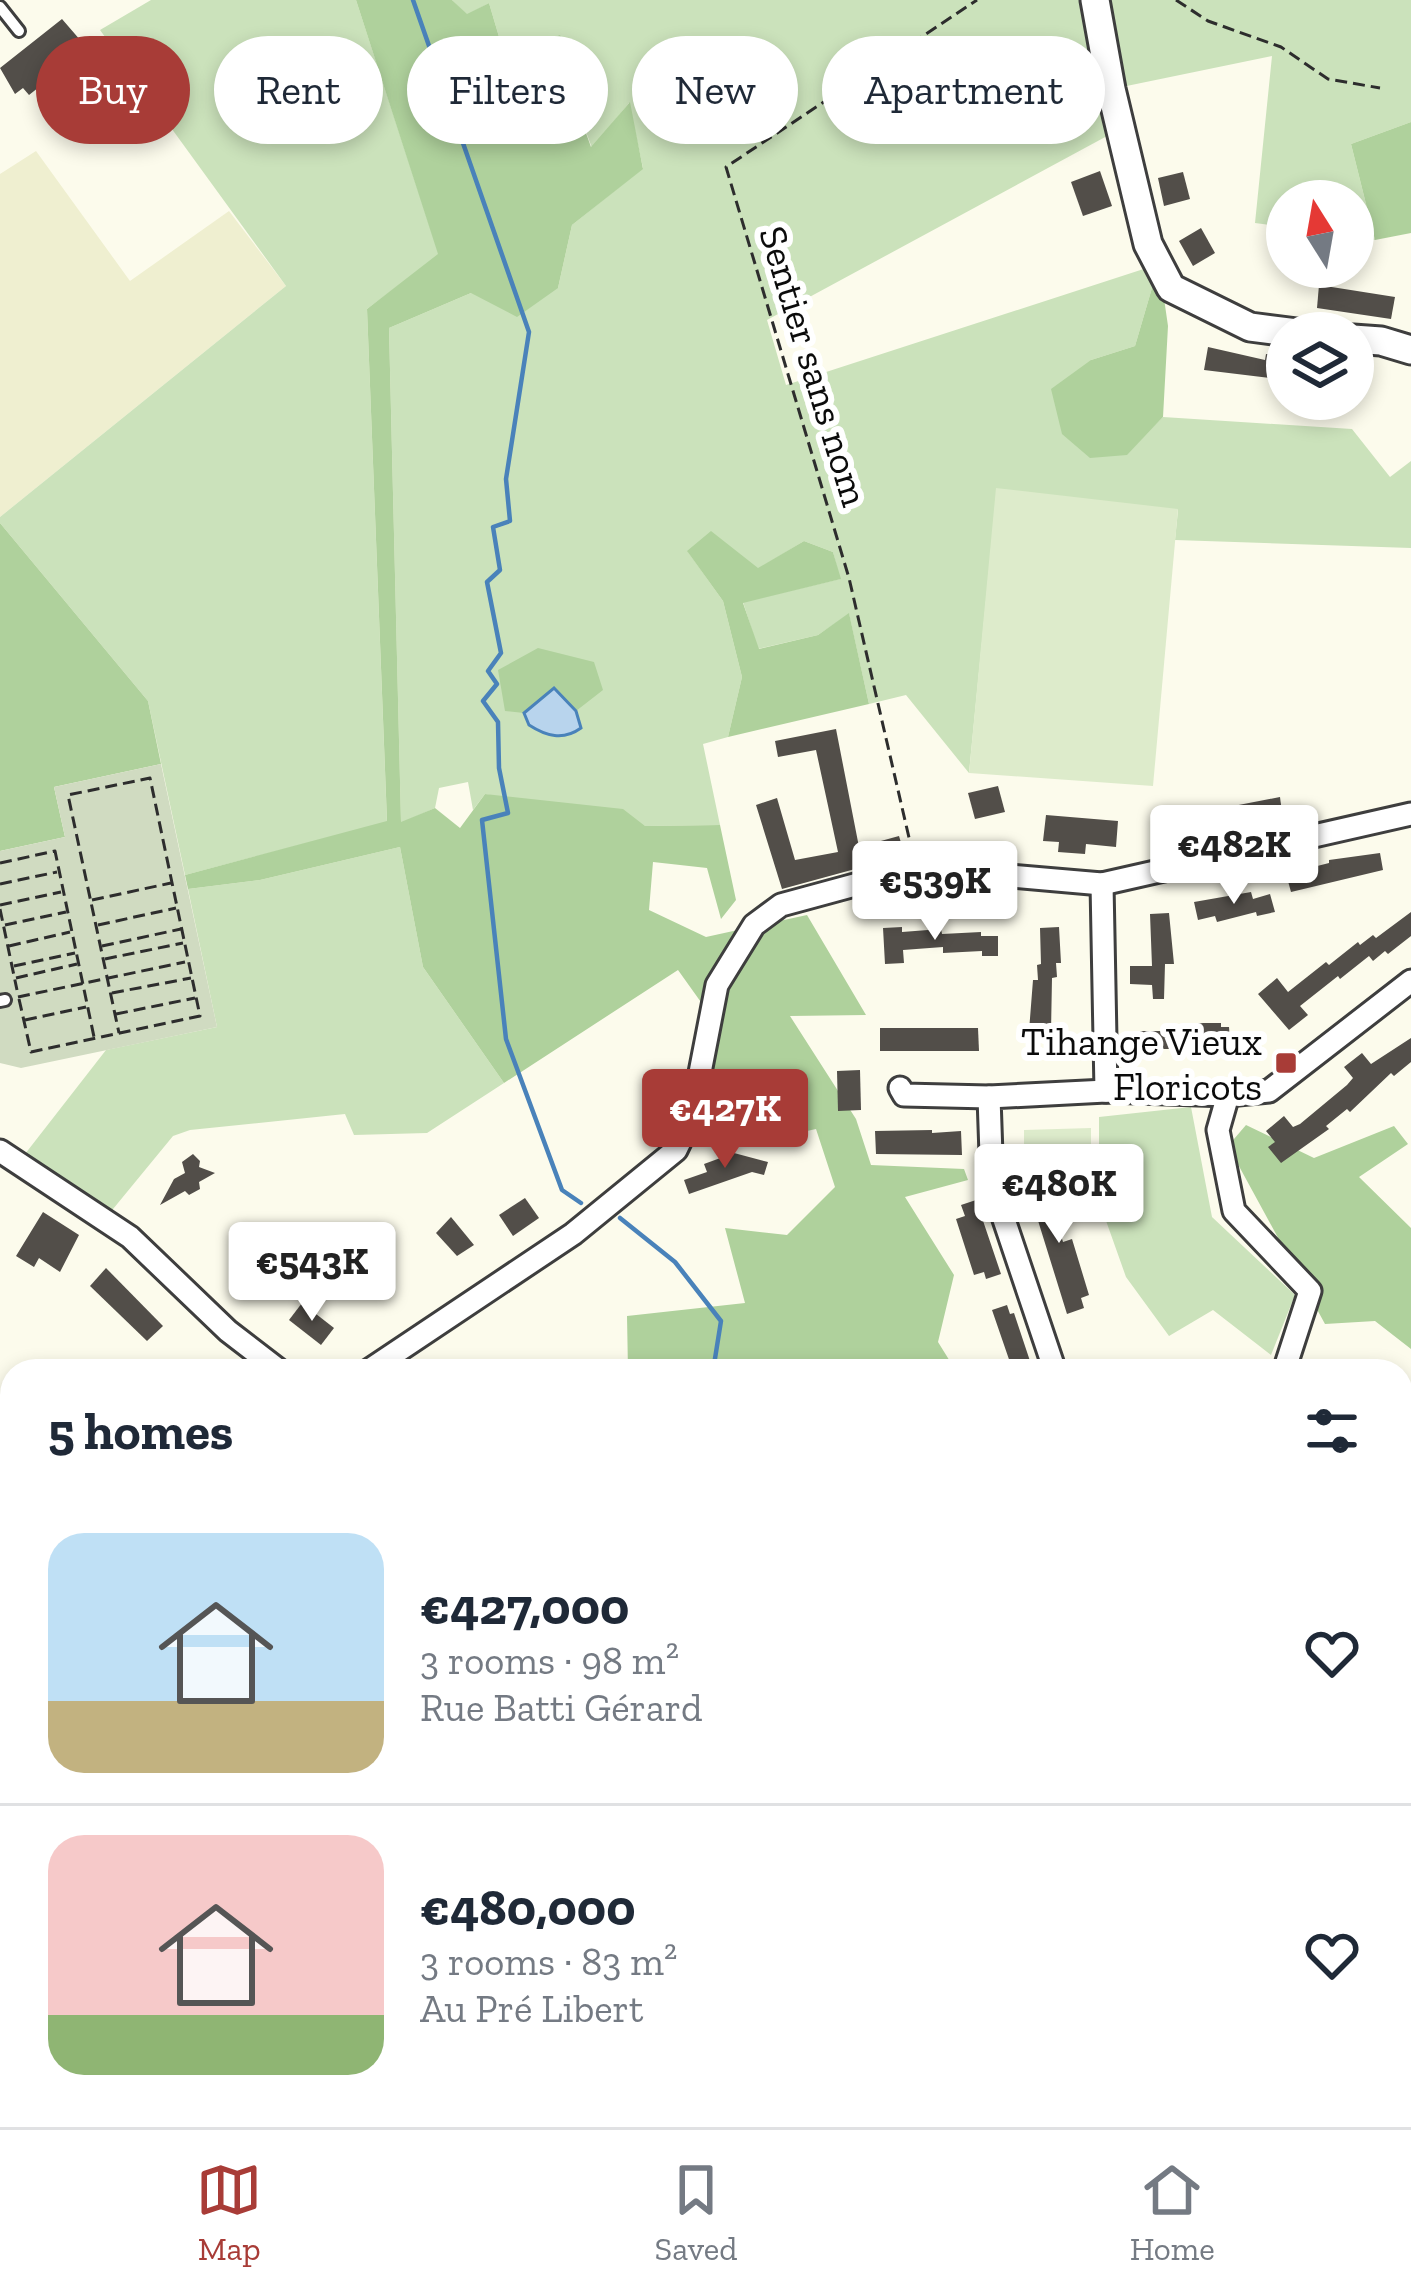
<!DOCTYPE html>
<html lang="en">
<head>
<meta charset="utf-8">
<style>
	:root { --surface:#fff; --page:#f6f6f7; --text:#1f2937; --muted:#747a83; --line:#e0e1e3; --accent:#a83c37 }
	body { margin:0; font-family:"Zilla Slab",serif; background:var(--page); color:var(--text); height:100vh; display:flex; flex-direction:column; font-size:45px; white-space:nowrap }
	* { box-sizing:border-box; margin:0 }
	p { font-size:39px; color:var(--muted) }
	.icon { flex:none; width:66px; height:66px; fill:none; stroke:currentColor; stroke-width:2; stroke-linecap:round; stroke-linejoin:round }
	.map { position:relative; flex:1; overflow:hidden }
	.drawer { position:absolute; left:0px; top:1359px; width:1413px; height:768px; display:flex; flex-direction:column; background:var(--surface); border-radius:36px 36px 0 0; box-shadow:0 6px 18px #0003 }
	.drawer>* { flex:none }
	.top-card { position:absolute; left:36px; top:36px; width:1341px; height:108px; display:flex; gap:24px }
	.needle { width:78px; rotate:349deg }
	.controls { position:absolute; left:1266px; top:180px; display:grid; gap:24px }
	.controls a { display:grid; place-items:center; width:108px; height:108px; border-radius:50%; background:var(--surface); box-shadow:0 6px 18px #0003; font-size:60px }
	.price { position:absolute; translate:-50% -102px; padding:0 27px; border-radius:12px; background:#fff; color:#222; font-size:39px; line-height:78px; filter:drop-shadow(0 3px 6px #0008) }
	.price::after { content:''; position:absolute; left:50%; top:72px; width:36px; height:27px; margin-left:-18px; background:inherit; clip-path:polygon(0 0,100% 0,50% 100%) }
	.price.selected { background:var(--accent); color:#fff }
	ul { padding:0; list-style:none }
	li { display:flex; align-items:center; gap:36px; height:300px; padding:0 48px }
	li+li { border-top:3px solid var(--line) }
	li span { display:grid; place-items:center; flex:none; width:336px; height:240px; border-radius:36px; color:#555 }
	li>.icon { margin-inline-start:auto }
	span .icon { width:144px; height:144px; fill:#fffc; stroke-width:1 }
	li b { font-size:51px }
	h2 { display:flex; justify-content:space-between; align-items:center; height:144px; padding:0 48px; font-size:51px }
	.tag { padding:0 42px; border-radius:54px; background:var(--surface); box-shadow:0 6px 18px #0003; font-size:42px; line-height:108px }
	.tag.selected { background:var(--accent); color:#fff }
	.tabs { display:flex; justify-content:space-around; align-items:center; height:168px; border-top:3px solid var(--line); background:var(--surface); font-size:33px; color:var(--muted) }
	.tabs a { display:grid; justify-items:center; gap:6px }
	.tabs .selected { color:var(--accent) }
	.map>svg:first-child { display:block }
	.farmland { fill:#efefd0 }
	.green { fill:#cbe2bb }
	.forest { fill:#afd19c }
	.cemetery { fill:#d0dbc1 }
	.pitch { fill:#ddebcb }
	.water { fill:#b8d4ed; stroke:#4982ba; stroke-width:3 }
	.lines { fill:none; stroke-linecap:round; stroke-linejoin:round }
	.stream { stroke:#4982ba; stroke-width:4.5 }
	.building { fill:#524e49 }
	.service-casing { stroke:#3e3e3e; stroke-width:16 }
	.minor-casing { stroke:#3e3e3e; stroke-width:27 }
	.tertiary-casing { stroke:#3e3e3e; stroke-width:33 }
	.path { stroke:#2d2d2d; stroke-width:3; stroke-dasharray:12 6; stroke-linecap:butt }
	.service { stroke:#fff; stroke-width:10 }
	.minor { stroke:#fff; stroke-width:21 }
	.tertiary { stroke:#fff; stroke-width:27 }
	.poi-dot { fill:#a83c37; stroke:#fff; stroke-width:4.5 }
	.labels { text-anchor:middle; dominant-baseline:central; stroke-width:12; stroke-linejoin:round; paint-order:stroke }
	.street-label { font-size:39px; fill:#0b0b0b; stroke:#fff }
	.poi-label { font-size:39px; fill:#0b0b0b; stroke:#fff; text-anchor:end }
</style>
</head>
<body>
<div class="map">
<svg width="1411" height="2127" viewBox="0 0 1411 2127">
	<rect width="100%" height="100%" fill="#fcfbec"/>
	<path class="farmland" d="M36,151L130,281L229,211L286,286L0,517V174Z"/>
	<g class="green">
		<path d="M151,0H356L439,255L367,309L387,822L185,875L148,701L0,523V517L286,286L100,30Z"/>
		<path d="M452,0H1411V122L1351,144L1375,240L1353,237V201H1287V227L1255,223L1272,56L1112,89L1120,129L767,320L786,385L1159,264L1135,346L1091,360L1127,454L1163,417L1352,429L1390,477L1411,461V548L1175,540L1178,510L997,489L969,773L906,695L869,704L849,614L818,635L758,649L743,602L840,579L833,552L804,541L758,569L688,552L723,601L742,677L728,737L703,744L720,825L645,826L485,794L473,810L468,782L439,788L435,808L401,823L389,328L471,293L558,288L572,225L643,168L629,103L592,148L573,97L505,57L489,3L467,15Z"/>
		<path d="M400,847L423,967L504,1083L427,1133L354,1135L345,1114L190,1130L173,1136L104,1220L18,1163L106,1050L217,1027L188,889L260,880Z"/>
		<path d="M1191,1107L1212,1217L1295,1295L1271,1355L1213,1310L1169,1336L1126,1277L1099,1201V1117Z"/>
		<path d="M190,2115H344L328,2127H199Z"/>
	</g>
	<g class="forest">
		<path d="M356,0H452L467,14L489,3L505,57L560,35L579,75L573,97L591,147L630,102L643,169L572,225L558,288L517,317L471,293L389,328L401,822L435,808L460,828L485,794L623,809L645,826L720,825L736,900L721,919L707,868L653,862L649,910L706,937L807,915L866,1015L790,1016L856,1119L871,1165L964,1169L968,1180L905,1197L954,1275L938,1342L956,1371H628L627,1316L745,1303L725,1228L787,1235L835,1187L816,1129L730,1148L708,1077L718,1026L678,970L504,1083L423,967L400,847L260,880L188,889L185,875L387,821L367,309L438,254Z"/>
		<path d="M1411,122V233L1375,240L1351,144Z"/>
		<path d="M1159,264L1168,326L1163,417L1127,455L1090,458L1062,434L1051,389L1091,360L1135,346Z"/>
		<path d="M0,523L148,701L161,764L54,787L65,837L0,851Z"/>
		<path d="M711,531L758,568L804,541L833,552L841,579L743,603L759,649L818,635L849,613L869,704L728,737L742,677L723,601L687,551Z"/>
		<path d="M538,648L594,662L603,690L576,711L554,688L524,713L505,711L498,670Z"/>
		<path d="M1246,1125L1314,1158L1394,1126L1408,1144L1359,1177L1411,1228V1349L1375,1321L1325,1324L1228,1146Z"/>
		<path d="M1411,2028V2127H1334L1330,2115H1401V2036Z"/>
		<path d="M906,2115H1136L1119,2127H1042L1025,2119L1022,2127H912Z"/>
	</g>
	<path class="cemetery" d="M161,764L217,1027L21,1068L0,1063V851L65,837L54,787Z"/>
	<g class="pitch">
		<path d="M996,488L1178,509L1153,786L969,773Z"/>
		<path d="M1091,1128V1160L1024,1163V1130Z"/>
	</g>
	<path class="water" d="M554,688L576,711L581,728C563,741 546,736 529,725L524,713Z"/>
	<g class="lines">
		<g class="stream">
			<path d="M413,0L529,332L506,479L510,521L493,527L500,570L487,582L501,653L488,671L497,684L483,701L498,722L499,768L508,813L482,820L506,1039L562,1190L581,1203"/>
			<path d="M620,1218L675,1262L721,1321L713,1371"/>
		</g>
	</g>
	<g class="building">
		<path d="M62,19L81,41L71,49L77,57L29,95L23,88L15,94L0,68Z"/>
		<path d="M1100,171L1112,206L1083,216L1071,182Z"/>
		<path d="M1183,172L1190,199L1164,206L1158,178Z"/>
		<path d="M1201,228L1215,253L1193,266L1179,241Z"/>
		<path d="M1319,285L1395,297L1391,319L1317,308Z"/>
		<path d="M1208,347L1265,360L1266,354L1287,357V380L1204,370Z"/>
		<path d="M836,729L859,847L899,836L906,859L890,863L888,860L782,889L756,805L777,798L795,860L838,852L816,750L778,757L775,741Z"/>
		<path d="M998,786L1005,812L975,819L968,793Z"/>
		<path d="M1280,797L1283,820L1180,836L1177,817Z"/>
		<path d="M1046,815L1118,821L1116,847L1086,844L1085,854L1058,852L1059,842L1043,841Z"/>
		<path d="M1380,853L1383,870L1291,892L1286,874L1329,863V860Z"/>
		<path d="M1251,892L1253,899L1270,894L1275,912L1257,916L1256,912L1217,922L1215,916L1198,920L1194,902Z"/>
		<path d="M1411,912V936L1388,954L1385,951L1373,961L1369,956L1340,979L1338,976L1300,1006L1308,1015L1289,1030L1258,994L1277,978L1288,992L1326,962L1329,965L1358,942L1360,945L1373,935L1376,938Z"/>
		<path d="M1169,913L1174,964H1165L1164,999H1153L1152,985L1130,984V966H1152L1150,914Z"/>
		<path d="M902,927V932L941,929L942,934L981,932V936H998V956H982V951L943,953V947L903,950L904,963L885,964L883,928Z"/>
		<path d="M1059,927L1061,963H1056L1057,977L1052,978L1051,1032L1029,1031L1033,980H1038L1037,965L1041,964L1040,928Z"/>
		<path d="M1203,1023H1221V1027H1229L1230,1041L1186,1042V1046H1170V1049H1135V1031H1170V1027Z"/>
		<path d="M880,1028H978L979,1051H880Z"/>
		<path d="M1411,1038V1062L1394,1076L1391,1073L1350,1112L1347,1109L1326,1126L1329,1129L1281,1163L1268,1147L1275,1142L1266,1131L1284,1116L1293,1127L1300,1124L1347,1085L1353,1078L1344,1067L1362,1053L1371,1064Z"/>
		<path d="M860,1070L861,1110L838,1111L837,1071Z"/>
		<path d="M932,1130V1133L961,1131L962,1155L876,1154L875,1131Z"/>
		<path d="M734,1153L768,1162L764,1175L752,1172L689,1194L684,1180L707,1172L704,1164Z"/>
		<path d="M193,1154L200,1161L199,1167L215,1173L199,1182L200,1189L189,1195L185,1191L160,1205L174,1179L185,1173L182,1162Z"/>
		<path d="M1040,1178L1043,1186L1053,1183L1062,1214L1055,1215L1063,1242L1072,1239L1089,1295L1081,1298L1084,1308L1067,1314L1026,1182Z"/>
		<path d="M525,1198L539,1218L513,1236L499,1215Z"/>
		<path d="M976,1200L1001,1274L986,1279L984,1272L974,1275L956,1219L965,1216L961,1205Z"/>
		<path d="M43,1212L79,1235L60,1272L39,1258L34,1267L16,1256Z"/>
		<path d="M451,1217L474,1245L457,1256L436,1233Z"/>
		<path d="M106,1268L163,1326L147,1341L90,1286Z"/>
		<path d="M302,1303L334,1328L321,1345L289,1320Z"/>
		<path d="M1007,1305L1010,1314L1014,1313L1032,1367L1027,1371H1013L992,1310Z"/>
	</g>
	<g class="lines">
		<g class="service-casing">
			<g id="service">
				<path d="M0,7L19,31"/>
				<path d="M0,1001L5,1000"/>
			</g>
		</g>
		<g class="minor-casing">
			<g id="minor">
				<path d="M1102,884L1106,1091"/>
				<path d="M900,1088L904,1095L989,1097"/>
				<path d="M1228,1095L1218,1130L1234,1211L1310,1291L1284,1371"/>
				<path d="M0,1151L130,1237L228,1331L280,1371"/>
				<path d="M368,1371L573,1234L676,1150L691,1119L717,985L754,925L781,905L862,883L942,870L1102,884L1411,814"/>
				<path d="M1055,1371L992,1184L989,1097L1106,1091L1228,1095L1269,1091L1411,981"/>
				<path d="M1401,1570L1411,1582"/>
				<path d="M0,1881L12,1914"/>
				<path d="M1401,2025L1411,2020"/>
				<path d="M57,2115L58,2127"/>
				<path d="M906,2115L912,2127"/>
				<path d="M852,2127L872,2115"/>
			</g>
		</g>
		<g class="tertiary-casing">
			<g id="tertiary">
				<path d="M1095,0L1111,89L1148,244L1171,288L1250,327L1297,333"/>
				<path d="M1353,339L1381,341L1411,350"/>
				<path d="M1401,1617L1411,1593"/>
				<path d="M1311,2127L1306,2123L1313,2115"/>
			</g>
		</g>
		<g class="path">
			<path d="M1176,0L1208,21L1281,47L1328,79L1380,88"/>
			<path d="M913,855L849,578L726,167L977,0"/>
			<path d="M0,863L55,851L94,1037"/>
			<path d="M0,884L57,872"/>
			<path d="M92,900L171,883"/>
			<path d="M0,905L61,892"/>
			<path d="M0,909L17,990"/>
			<path d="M5,925L66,912"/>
			<path d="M98,925L176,908"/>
			<path d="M9,946L70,932"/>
			<path d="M102,946L181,929"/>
			<path d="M105,959L183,943"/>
			<path d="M14,966L75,953"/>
			<path d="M16,978L77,964"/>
			<path d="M112,993L191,978"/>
			<path d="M18,997L185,962"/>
			<path d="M19,999L31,1052L200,1016L150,778L68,795L119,1033"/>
			<path d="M116,1014L195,998"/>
			<path d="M25,1020L86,1007"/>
		</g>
		<use href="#service" class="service"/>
		<use href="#minor" class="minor"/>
		<use href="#tertiary" class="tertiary"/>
	</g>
	<rect class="poi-dot" x="1274" y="1051" width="24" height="24" rx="6"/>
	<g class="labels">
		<g class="street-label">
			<text transform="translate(814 366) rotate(73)">Sentier sans nom</text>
		</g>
		<g class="poi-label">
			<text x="1262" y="1041">Tihange Vieux<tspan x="1262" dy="45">Floricots</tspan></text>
		</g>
	</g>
</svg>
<div class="controls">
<a><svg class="needle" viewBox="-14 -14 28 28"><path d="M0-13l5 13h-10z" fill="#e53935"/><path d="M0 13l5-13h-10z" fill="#747a83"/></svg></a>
<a><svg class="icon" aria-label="layers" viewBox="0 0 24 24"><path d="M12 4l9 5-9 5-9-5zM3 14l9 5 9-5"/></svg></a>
</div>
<b class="price" style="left:1234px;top:907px">€482K</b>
<b class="price" style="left:935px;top:943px">€539K</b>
<b class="price selected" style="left:725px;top:1171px">€427K</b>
<b class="price" style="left:1059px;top:1246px">€480K</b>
<b class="price" style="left:312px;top:1324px">€543K</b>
<div class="top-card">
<a class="tag selected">Buy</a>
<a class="tag">Rent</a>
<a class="tag">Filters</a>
<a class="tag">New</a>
<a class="tag">Apartment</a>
</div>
<section class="drawer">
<h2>5 homes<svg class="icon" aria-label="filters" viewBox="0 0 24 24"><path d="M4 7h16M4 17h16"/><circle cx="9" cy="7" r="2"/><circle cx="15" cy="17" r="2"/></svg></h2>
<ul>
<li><span style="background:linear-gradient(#bfe0f5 70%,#c2b280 0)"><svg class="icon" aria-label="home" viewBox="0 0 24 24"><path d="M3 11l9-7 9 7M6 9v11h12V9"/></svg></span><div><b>€427,000</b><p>3 rooms · 98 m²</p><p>Rue Batti Gérard</p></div><svg class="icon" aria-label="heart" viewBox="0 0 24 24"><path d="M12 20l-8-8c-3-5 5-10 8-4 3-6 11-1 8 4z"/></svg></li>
<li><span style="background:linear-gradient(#f6c9c9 75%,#8fb573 0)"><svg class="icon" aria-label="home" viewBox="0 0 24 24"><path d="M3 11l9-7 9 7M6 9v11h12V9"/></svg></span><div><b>€480,000</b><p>3 rooms · 83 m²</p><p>Au Pré Libert</p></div><svg class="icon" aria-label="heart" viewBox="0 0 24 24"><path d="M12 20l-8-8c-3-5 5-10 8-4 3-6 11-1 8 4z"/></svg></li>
</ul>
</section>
</div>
<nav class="tabs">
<a class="selected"><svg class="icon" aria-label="map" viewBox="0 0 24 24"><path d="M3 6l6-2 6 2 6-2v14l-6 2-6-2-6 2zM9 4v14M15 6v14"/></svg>Map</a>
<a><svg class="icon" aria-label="saved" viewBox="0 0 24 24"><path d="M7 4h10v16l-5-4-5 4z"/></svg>Saved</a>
<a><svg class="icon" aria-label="home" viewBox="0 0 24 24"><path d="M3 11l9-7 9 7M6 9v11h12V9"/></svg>Home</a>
</nav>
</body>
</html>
